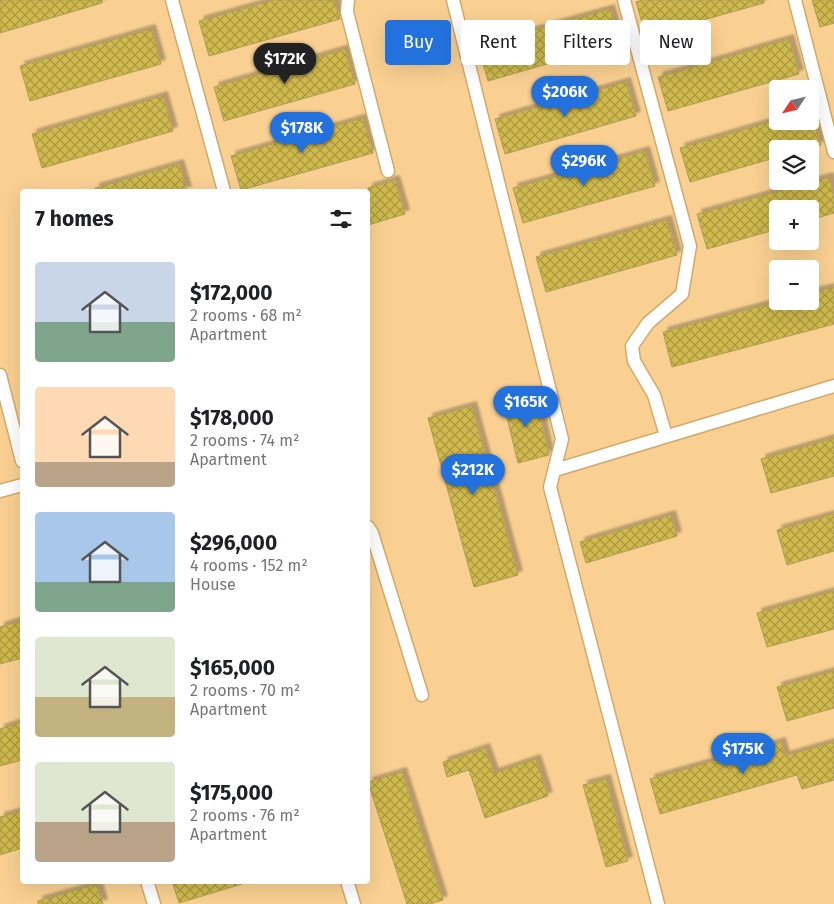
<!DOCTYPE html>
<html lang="en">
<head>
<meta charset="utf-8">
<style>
	:root { --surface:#fff; --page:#f6f6f6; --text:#202124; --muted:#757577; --accent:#2371dc }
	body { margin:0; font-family:"Fira Sans",sans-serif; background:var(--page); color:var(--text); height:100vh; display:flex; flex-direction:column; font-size:19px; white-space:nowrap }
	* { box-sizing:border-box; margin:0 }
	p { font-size:16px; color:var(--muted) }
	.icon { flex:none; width:28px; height:28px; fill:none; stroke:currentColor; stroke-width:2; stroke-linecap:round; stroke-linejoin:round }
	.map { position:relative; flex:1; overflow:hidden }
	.sheet { position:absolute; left:20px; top:189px; width:350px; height:695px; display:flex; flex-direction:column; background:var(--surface); border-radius:5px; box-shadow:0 5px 20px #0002 }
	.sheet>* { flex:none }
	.banner { position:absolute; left:385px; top:20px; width:374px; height:45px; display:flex; gap:10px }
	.needle { width:32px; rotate:235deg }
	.tools { position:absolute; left:769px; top:80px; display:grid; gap:10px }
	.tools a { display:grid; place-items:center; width:50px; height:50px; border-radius:5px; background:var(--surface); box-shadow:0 5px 20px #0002; font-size:25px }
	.price { position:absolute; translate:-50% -42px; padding:0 11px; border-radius:18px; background:var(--accent); color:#fff; font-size:16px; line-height:32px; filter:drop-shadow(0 1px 2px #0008) }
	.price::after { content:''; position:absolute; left:50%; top:30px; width:15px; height:11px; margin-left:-8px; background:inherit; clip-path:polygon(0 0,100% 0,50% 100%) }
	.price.on { background:#222; color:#fff }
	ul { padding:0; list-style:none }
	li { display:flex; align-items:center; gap:15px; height:125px; padding:0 15px }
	li span { display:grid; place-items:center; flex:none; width:140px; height:100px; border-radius:5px; color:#555 }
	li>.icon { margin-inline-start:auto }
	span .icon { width:60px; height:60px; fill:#fffc; stroke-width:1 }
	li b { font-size:21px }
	h2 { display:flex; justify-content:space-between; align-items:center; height:60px; padding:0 15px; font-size:21px }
	.chip { padding:0 18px; border-radius:5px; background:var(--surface); box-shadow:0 5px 20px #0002; font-size:18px; line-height:45px }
	.chip.on { background:var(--accent); color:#fff }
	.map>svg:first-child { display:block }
	.building { fill:url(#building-cross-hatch); stroke:#ac9d57; filter:url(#shadow) }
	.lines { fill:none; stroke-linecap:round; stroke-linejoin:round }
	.minor-casing { stroke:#d1a96b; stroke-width:15 }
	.minor { stroke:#fff; stroke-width:12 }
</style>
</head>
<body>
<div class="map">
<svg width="834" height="904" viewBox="0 0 834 904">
	<defs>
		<pattern id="building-cross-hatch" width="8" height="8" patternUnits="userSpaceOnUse" patternTransform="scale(1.25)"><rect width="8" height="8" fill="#d0ba4d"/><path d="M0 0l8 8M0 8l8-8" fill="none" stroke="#aa983f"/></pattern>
		<filter id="shadow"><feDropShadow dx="4.5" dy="-4.5" stdDeviation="1" flood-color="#0004"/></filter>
	</defs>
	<rect width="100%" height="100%" fill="#f9d091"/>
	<g class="building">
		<path d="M0,0H102V3L0,33Z"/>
		<path d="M274,0H334L340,19L209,56L199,21Z"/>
		<path d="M642,0H764V3L646,36L636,2Z"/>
		<path d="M812,0H834V23L820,27Z"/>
		<path d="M610,9L620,43L488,81L478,46Z"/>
		<path d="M151,29L161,64L30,101L20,66Z"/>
		<path d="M789,39L799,74L668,111L658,77Z"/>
		<path d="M345,49L355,84L224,121L214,87Z"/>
		<path d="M626,82L636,116L505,154L495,119Z"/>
		<path d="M163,96L173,131L42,168L32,134Z"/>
		<path d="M363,118L373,153L241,190L231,156Z"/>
		<path d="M773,121H814L821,145L807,149H778V157L690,182L680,148Z"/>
		<path d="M645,151L655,186L523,223L513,188Z"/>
		<path d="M179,164L187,191H95V188Z"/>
		<path d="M829,177L834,196V213L810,220V209H778V229L707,249L697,214Z"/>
		<path d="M395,180L405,214L368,225V188Z"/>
		<path d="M667,220L677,255L546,292L536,257Z"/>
		<path d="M834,287V324L672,367L663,332L780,301H810V293Z"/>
		<path d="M535,393L549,455L518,463L503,401Z"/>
		<path d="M472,406L518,575L474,587L428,418Z"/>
		<path d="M834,438V476L771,493L761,459Z"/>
		<path d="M834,514V551L787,565L777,530Z"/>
		<path d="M671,515L677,536L586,563L580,542Z"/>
		<path d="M834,591V629L767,647L757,613Z"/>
		<path d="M19,621L22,632V658L0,664V627Z"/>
		<path d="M834,671V708L787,721L777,687Z"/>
		<path d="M22,722V760L0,766V729Z"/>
		<path d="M781,742L785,756L834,742V780L802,789L797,775L660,814L650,779Z"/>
		<path d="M485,748L494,773L536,759L548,796L485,818L469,770L447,777L443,762Z"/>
		<path d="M402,772L443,900L430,904H407L368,782Z"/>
		<path d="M606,779L628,861L606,867L583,785Z"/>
		<path d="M22,811V848L0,855V817Z"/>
		<path d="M172,881H242V884L179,903Z"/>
		<path d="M97,884L103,904H38V901Z"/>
	</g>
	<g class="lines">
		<g class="minor-casing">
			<g id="minor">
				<path d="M172,0L224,191"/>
				<path d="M348,0L347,12L388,171"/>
				<path d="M453,0L562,439L550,487L658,904"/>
				<path d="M624,0L690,246L682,294L648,323L632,346L634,361L654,395L666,436"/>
				<path d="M795,0L834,152"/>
				<path d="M0,375L22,461"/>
				<path d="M555,470L834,386"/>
				<path d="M0,491L22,485"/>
				<path d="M368,527L372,533L422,695"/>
				<path d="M147,881L154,904"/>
				<path d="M347,881L354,904"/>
			</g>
		</g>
		<use href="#minor" class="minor"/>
	</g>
</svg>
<div class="tools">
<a><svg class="needle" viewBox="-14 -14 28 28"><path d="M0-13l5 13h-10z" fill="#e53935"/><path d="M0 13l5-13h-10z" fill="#757577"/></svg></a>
<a><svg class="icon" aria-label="layers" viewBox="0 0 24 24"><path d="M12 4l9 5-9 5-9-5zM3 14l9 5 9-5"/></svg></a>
<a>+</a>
<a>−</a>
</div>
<b class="price on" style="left:285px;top:85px">$172K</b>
<b class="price" style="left:565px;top:118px">$206K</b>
<b class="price" style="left:302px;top:154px">$178K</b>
<b class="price" style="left:584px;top:187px">$296K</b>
<b class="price" style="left:526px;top:428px">$165K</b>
<b class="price" style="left:473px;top:496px">$212K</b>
<b class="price" style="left:743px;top:775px">$175K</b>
<div class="banner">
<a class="chip on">Buy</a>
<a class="chip">Rent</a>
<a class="chip">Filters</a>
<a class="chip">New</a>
</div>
<section class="sheet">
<h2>7 homes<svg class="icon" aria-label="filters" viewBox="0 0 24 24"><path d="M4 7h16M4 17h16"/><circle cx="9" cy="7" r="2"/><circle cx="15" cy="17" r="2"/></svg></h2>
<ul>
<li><span style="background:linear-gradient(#c9d6e8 60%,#7fa58c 0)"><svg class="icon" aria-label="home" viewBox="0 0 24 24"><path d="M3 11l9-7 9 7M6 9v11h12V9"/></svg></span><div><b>$172,000</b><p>2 rooms · 68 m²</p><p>Apartment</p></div></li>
<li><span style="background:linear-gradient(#ffd9b3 75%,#b9a48a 0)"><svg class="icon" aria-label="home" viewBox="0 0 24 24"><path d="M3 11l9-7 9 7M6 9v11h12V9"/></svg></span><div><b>$178,000</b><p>2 rooms · 74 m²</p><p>Apartment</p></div></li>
<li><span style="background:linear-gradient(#a9c7e8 70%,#7fa58c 0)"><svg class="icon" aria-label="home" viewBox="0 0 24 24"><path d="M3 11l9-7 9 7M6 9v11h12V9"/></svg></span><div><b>$296,000</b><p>4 rooms · 152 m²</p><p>House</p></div></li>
<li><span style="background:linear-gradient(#dfe7d0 60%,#c2b280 0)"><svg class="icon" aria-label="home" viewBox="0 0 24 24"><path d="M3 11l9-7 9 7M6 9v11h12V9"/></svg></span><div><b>$165,000</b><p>2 rooms · 70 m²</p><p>Apartment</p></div></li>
<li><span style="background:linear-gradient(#dfe7d0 60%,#b9a48a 0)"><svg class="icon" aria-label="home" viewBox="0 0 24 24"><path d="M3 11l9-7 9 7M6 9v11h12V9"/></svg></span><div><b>$175,000</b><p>2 rooms · 76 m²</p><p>Apartment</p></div></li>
</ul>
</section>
</div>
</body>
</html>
